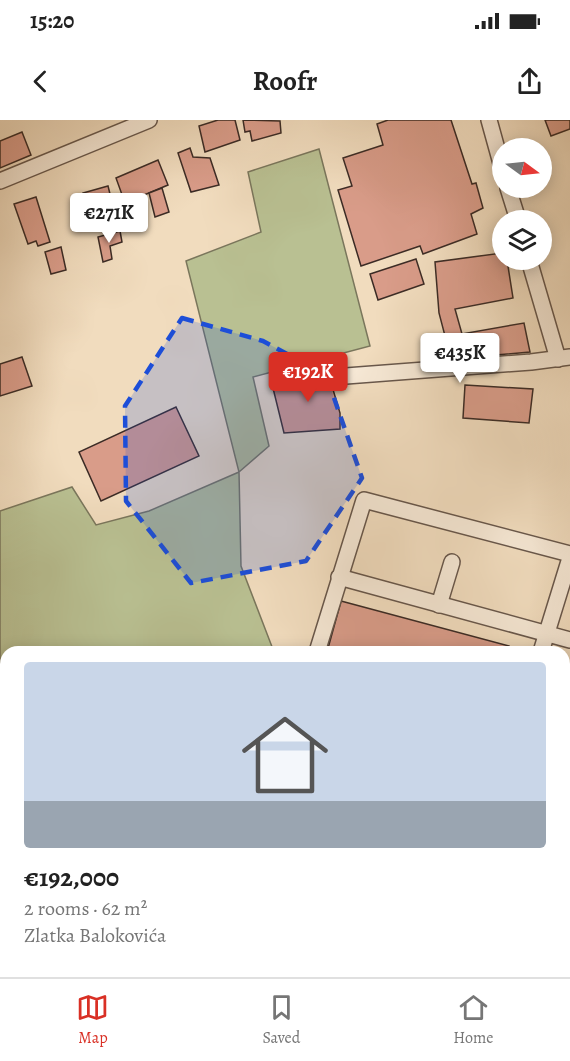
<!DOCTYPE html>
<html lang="en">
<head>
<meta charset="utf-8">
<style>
	:root { --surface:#fff; --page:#f2f2f2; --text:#222; --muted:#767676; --line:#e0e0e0; --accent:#d93025 }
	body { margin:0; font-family:Alegreya,serif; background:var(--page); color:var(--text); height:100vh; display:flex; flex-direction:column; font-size:22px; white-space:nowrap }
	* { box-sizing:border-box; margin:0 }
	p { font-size:20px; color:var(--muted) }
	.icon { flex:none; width:33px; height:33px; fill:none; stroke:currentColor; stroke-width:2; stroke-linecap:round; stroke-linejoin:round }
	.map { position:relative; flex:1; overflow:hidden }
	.sheet { position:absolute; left:0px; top:526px; width:570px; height:332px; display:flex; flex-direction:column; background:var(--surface); border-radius:18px 18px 0 0; box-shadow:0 3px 15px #0003 }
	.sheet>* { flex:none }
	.needle { width:39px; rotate:105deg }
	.tools { position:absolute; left:492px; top:18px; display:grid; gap:12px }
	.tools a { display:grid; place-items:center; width:60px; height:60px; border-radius:50%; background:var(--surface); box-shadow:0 3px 15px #0003; font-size:30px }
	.price { position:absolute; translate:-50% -51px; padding:0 14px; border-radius:6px; background:#fff; color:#222; font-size:20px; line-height:39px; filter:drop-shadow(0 2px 3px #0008) }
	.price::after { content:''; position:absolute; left:50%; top:36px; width:18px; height:14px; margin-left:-9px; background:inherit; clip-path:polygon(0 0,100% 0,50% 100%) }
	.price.on { background:var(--accent); color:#fff }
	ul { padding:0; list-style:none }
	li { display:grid; align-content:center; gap:12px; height:318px; padding:0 24px }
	li span { display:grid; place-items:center; height:186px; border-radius:6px; color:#555 }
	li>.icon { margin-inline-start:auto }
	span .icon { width:108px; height:108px; fill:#fffc; stroke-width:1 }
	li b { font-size:26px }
	.status { display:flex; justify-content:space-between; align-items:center; height:42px; padding:0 30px; background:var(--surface); direction:ltr }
	.status svg { height:16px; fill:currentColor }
	header { display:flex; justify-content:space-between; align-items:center; height:78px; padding:0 24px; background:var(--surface); font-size:27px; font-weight:600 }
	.menu { display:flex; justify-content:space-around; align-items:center; height:84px; border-top:2px solid var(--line); background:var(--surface); font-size:16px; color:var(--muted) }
	.menu a { display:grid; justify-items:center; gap:3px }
	.menu .on { color:var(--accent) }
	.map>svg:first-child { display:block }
	.green { fill:#b9c092; stroke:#7a765c; stroke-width:1.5 }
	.building { fill:#d99c89; stroke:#3b2b25; stroke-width:1.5 }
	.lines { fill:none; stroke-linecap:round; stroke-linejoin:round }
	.minor-casing { stroke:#68574b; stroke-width:18 }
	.minor { stroke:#f6e8d5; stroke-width:15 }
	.marked { fill:#1d4ed8; fill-opacity:0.2; stroke:#1d4ed8; stroke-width:4.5; stroke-dasharray:12 8; stroke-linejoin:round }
</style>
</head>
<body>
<div class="status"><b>15:20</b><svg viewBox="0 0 49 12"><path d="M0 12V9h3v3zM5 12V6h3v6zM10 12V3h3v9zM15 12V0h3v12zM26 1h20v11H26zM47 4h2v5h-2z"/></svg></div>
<header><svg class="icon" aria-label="back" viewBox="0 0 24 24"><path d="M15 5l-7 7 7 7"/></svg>Roofr<svg class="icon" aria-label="share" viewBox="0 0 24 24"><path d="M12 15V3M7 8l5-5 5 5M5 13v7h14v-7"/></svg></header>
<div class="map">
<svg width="570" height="857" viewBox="0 0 570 857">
	<rect width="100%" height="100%" fill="#f1dcbe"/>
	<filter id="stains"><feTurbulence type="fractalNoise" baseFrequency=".00333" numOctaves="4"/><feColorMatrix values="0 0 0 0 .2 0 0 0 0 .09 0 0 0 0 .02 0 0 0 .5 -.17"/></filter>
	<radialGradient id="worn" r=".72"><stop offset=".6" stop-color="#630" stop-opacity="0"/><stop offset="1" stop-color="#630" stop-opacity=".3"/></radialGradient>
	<path class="green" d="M319,29L370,226L253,257L269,326L239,352L241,446L274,532H6V852H564V598L570,594V857H0V391L72,367L96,405L149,391L239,352L186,141L261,112L248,52Z"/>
	<g class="building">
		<path d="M218,0H235L240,20L205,32L199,6Z"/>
		<path d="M243,0L280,1L281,13L252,21L250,11L245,12Z"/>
		<path d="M388,0H451L472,64L476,63L483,88L471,94L477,114L423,134L420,126L361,146L338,70L352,66L343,38L383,25L377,4Z"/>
		<path d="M545,0H570V9L551,16Z"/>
		<path d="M22,12L31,35L0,48V21Z"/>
		<path d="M190,28L193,37L210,38L219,65L191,72L178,33Z"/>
		<path d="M158,40L168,65L125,83L116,58Z"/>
		<path d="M108,66L116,98L93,105L83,73Z"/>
		<path d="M162,68L169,92L155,97L149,73Z"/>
		<path d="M36,77L50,122L38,126L36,121L28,124L14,84Z"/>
		<path d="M120,111L122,122L110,126L112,139L103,142L98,117Z"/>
		<path d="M61,127L66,150L51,154L45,132Z"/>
		<path d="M502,133V140H507L513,178L455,189L462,214L524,203L530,232L451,239L439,193L435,142Z"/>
		<path d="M416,139L424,164L378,180L370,154Z"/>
		<path d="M22,237L32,266L0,276V244Z"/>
		<path d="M326,246L340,293V309L284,313L272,264Z"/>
		<path d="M465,265L533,269L529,303L463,298Z"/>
		<path d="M176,287L199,336L101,381L79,332Z"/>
		<path d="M341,481L509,526L507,532H327Z"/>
	</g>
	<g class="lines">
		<g class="minor-casing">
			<g id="minor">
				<path d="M489,0L502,47"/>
				<path d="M0,61L149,0"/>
				<path d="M508,68L518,100"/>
				<path d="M529,140L558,239"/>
				<path d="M346,256L531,242L570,237"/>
				<path d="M339,457L570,520"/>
				<path d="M439,485L452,442"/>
				<path d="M317,532L364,380L570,434"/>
				<path d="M541,532L570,438"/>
			</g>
		</g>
		<use href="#minor" class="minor"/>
	</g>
	<path class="marked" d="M182,198L263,221L326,255L362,358L306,441L191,463L126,381L125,286Z"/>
	<rect width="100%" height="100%" filter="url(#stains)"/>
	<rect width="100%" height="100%" fill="url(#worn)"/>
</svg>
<div class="tools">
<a><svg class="needle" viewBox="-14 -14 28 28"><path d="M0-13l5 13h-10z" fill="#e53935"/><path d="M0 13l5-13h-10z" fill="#767676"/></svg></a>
<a><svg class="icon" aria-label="layers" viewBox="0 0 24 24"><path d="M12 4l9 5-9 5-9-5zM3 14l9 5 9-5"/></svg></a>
</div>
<b class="price" style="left:109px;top:124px">€271K</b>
<b class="price" style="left:460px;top:264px">€435K</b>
<b class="price on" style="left:308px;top:283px">€192K</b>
<section class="sheet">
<ul>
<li><span style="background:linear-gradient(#c9d6e8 75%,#9aa5b1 0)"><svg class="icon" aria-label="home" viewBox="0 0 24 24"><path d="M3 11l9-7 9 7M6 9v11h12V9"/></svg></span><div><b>€192,000</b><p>2 rooms · 62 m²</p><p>Zlatka Balokovića</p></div></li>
</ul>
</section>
</div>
<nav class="menu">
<a class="on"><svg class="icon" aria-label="map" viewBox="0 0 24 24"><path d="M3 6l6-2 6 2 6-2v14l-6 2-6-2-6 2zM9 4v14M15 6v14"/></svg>Map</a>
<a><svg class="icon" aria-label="saved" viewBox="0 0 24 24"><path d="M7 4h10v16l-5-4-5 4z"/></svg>Saved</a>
<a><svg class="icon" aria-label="home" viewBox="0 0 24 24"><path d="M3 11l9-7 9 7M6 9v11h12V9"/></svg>Home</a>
</nav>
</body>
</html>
